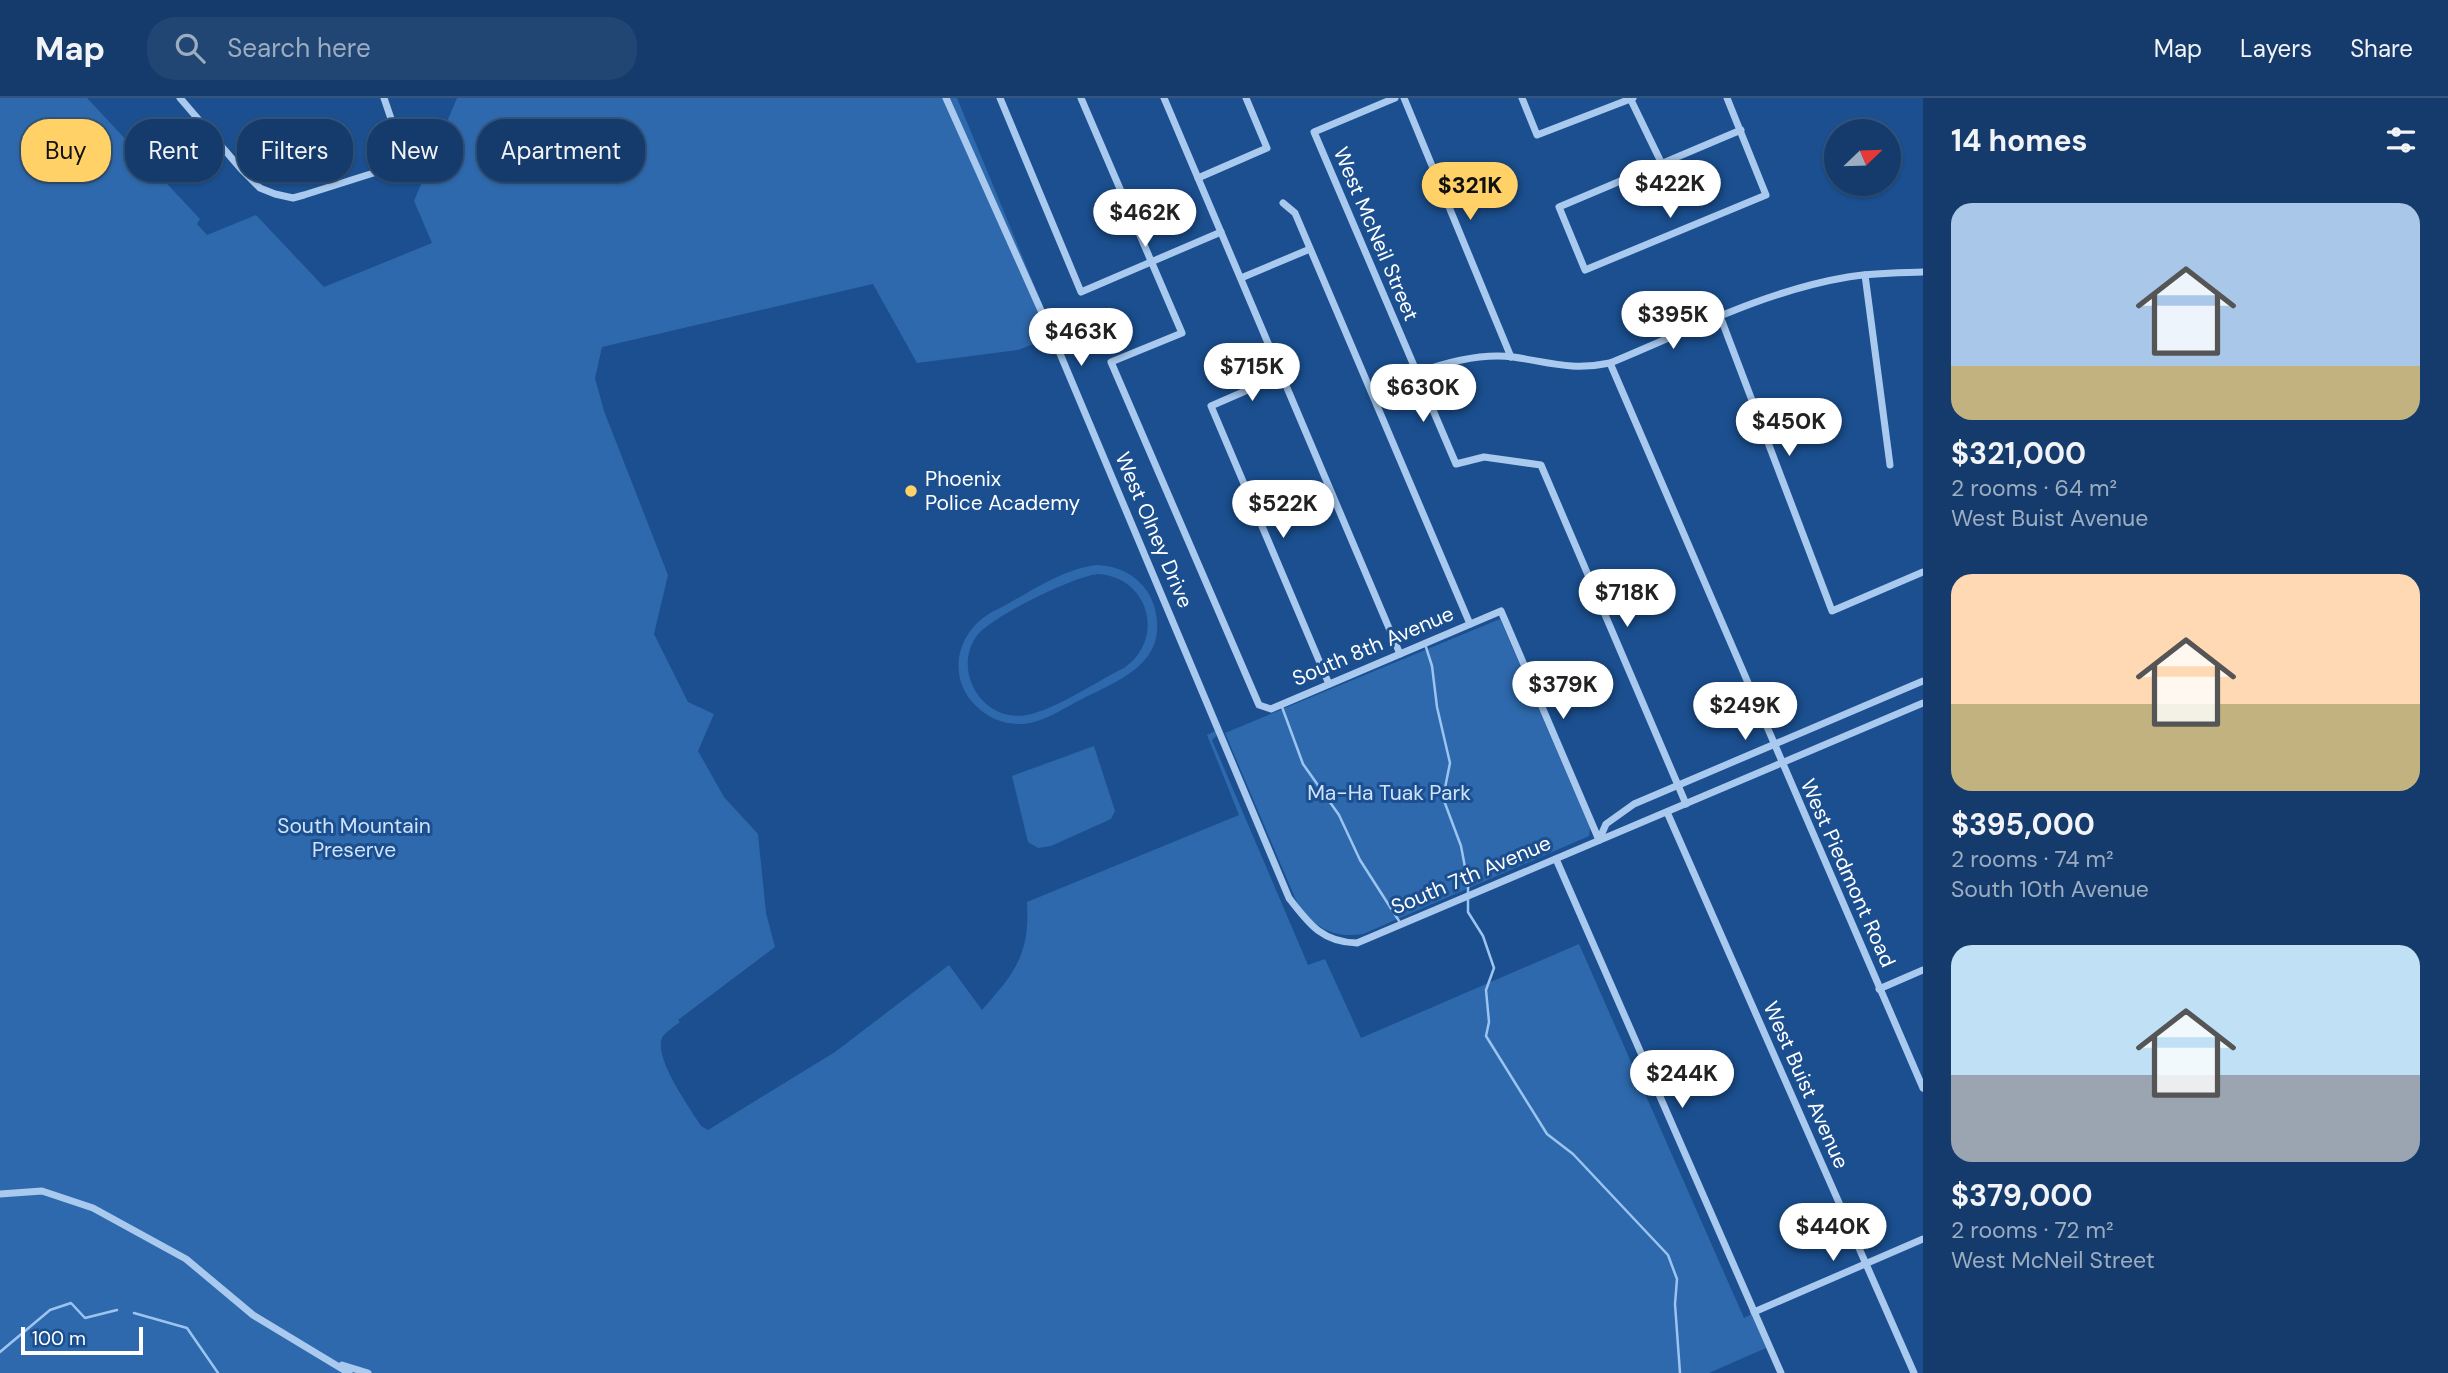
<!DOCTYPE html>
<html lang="en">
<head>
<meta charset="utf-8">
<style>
	:root { --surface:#143b6b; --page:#214673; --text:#f1f3f6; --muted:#9dadc1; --line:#33557e; --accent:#ffd166 }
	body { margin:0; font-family:"DM Sans",sans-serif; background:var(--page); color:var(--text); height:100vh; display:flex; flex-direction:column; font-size:26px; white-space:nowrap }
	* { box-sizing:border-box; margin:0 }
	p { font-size:23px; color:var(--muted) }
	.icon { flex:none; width:38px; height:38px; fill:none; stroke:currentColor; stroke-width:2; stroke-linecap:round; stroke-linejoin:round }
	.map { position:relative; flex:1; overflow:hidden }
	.side { display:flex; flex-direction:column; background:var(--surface); width:525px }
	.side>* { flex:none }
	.hud { position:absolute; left:21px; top:21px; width:665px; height:63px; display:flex; gap:14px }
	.needle { width:46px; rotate:67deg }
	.buttons { position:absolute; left:1824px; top:21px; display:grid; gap:14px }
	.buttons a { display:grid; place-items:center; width:77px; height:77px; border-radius:50%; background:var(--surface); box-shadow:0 2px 5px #0004,0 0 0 2px var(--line); font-size:35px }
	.scale { position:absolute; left:21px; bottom:18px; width:122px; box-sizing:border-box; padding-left:7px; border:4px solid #fff; border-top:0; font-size:19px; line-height:24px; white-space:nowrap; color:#fff; -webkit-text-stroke:5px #1b4f8f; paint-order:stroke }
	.price { position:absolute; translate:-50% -60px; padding:0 16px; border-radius:24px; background:#fff; color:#222; font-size:23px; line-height:46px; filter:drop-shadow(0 2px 4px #0008) }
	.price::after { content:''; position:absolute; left:50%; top:42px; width:21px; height:16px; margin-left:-10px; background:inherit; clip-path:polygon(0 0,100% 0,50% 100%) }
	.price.current { background:var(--accent); color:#111 }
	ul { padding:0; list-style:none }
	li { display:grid; align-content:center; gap:14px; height:371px; padding:0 28px }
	li span { display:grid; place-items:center; height:217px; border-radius:21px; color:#555 }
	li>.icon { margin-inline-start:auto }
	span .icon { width:126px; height:126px; fill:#fffc; stroke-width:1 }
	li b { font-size:30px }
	h2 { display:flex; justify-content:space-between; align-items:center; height:84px; padding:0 28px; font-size:30px }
	.chip { padding:0 24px; border-radius:28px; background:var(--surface); box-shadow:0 2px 5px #0004,0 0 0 2px var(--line); font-size:24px; line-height:63px }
	.chip.current { background:var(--accent); color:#111 }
	header { display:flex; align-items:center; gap:42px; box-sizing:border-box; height:98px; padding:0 35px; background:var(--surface); border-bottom:2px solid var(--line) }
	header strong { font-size:33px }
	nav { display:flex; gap:38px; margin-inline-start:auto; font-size:24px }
	.search { width:490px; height:63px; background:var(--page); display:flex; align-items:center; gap:18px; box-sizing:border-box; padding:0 24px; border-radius:28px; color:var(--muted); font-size:26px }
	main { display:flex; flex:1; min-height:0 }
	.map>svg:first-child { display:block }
	.green { fill:#2e69ad; fill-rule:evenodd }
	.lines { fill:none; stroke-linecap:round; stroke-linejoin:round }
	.stream { stroke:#9cc4f0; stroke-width:2.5 }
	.street { stroke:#a9c9ee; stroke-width:7 }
	.poi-dot { fill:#ffd166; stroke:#1b4f8f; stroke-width:2.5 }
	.labels { text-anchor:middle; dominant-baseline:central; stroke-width:6; stroke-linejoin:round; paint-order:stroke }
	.street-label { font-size:21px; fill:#fff; stroke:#1b4f8f }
	.poi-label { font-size:21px; fill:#fff; stroke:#1b4f8f; text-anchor:start }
	.park-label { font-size:21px; fill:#cfe3fa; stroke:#1b4f8f }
</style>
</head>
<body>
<header>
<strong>Map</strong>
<div class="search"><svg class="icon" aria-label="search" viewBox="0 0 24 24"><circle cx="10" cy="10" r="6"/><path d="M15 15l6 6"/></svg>Search here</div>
<nav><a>Map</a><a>Layers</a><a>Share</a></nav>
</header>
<main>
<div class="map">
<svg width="1923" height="1275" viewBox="0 0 1923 1275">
	<rect width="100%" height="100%" fill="#1b4f8f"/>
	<g class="green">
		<path d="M0,0H87L200,121L197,126L207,137L256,117L324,189L432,145L414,103L457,0H957L1219,635L1212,642L1308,867L1325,861L1361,940L1579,846L1744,1220L1752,1216L1766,1250L1709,1275H0ZM873,186L917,265L1018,252L1034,246L1046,232L1215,633L1207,637L1239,717L1027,804C1030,857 1015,874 982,912L949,867L835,954L708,1032L701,1028C690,1010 651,957 663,938C667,933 675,928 680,924L678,922L775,849L766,815L758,736L724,699L698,653L714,616L688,604L654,536L668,477L604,313L595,280L602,249Z"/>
		<path d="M1097,467C1118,468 1135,476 1147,493C1153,502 1156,512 1157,523C1161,568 1115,584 1082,601C1064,610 1044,624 1024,626C1006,627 989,621 976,608C944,577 959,529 996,512C1028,496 1061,471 1097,467ZM1098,476C1149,479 1166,541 1124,570C1095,584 1057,611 1027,617C984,625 952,575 976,539C988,520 1074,478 1098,476Z"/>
		<path d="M1500,521L1590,730L1589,738L1363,836C1332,841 1310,828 1295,800L1225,635Z"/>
		<path d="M1094,648L1115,713L1111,721L1051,748L1038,750L1028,744L1012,678Z"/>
	</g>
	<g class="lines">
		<g class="stream">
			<path d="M1425,546L1432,568L1437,609L1450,665L1443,700L1461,748L1468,785V814L1483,838L1494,870L1486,892L1489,924L1486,938L1547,1036L1573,1056L1668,1157L1677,1181L1675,1206L1680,1275"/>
			<path d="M1282,609L1303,666L1339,717L1360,762L1401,826"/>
			<path d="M134,1215L187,1230L218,1275"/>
			<path d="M0,1254L50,1212L71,1205L85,1220L117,1212"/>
		</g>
		<g class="street">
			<path d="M180,0L241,71L260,90L275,96L293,100L304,97L402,66L401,50L384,0"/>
			<path d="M946,0L1056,246L1289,800C1309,826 1322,844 1357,845L1923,605"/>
			<path d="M1000,0L1081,194L1221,134"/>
			<path d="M1081,0L1182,235L1111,264L1259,607L1271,611L1501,513L1599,742"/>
			<path d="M1164,0L1400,556"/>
			<path d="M1395,0L1314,34L1456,366L1484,359L1541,367L1686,706"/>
			<path d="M1404,0L1511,259"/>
			<path d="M1522,0L1537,37L1633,0"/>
			<path d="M1630,0L1661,64"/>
			<path d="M1727,0L1766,97L1585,172L1559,109L1741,32"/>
			<path d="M1198,80L1267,50L1246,0"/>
			<path d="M1283,105L1295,115L1470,526"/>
			<path d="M1865,177L1890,367"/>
			<path d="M1241,180L1310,151"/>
			<path d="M1720,218L1832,513L1923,474"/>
			<path d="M1610,265L1923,990"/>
			<path d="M1417,275C1447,264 1480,255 1513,259C1549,264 1572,273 1610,265C1688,233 1764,193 1848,179C1872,175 1898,175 1923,174"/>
			<path d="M1282,277L1211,308L1329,586"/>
			<path d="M1667,714L1914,1275"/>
			<path d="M1599,742L1606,726L1634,706L1923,583"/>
			<path d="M1556,761L1781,1275"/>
			<path d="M1879,891L1923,872"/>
			<path d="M0,1096L42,1093L93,1110L186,1161L253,1217L349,1275"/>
			<path d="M1754,1214L1923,1141"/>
			<path d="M342,1267L368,1275"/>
		</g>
	</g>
	<circle class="poi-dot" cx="911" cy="393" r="7"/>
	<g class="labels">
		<g class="street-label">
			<text transform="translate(1376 136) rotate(67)">West McNeil Street</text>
			<text transform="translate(1154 432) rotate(67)">West Olney Drive</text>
			<text transform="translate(1373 548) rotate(-23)">South 8th Avenue</text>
			<text transform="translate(1848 775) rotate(66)">West Piedmont Road</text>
			<text transform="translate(1471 777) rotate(-23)">South 7th Avenue</text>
			<text transform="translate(1806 987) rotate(66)">West Buist Avenue</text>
		</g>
		<g class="poi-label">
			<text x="925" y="381">Phoenix<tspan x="925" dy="24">Police Academy</tspan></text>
		</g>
		<g class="park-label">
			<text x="1389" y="695">Ma-Ha Tuak Park</text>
			<text x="354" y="728">South Mountain<tspan x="354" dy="24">Preserve</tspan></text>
		</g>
	</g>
</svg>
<div class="buttons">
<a><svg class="needle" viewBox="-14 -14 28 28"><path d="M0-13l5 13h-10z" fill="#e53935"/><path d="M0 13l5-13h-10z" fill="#9dadc1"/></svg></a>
</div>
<div class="scale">100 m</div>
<b class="price" style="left:1670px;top:122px">$422K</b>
<b class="price current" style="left:1470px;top:124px">$321K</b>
<b class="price" style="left:1145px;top:151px">$462K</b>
<b class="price" style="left:1673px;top:253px">$395K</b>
<b class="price" style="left:1081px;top:270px">$463K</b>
<b class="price" style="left:1252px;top:305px">$715K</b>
<b class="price" style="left:1423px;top:326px">$630K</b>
<b class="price" style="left:1789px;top:360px">$450K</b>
<b class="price" style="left:1283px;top:442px">$522K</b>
<b class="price" style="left:1627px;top:531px">$718K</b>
<b class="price" style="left:1563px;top:623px">$379K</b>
<b class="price" style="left:1745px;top:644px">$249K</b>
<b class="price" style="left:1682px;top:1012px">$244K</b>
<b class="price" style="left:1833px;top:1165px">$440K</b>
<div class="hud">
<a class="chip current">Buy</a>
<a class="chip">Rent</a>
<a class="chip">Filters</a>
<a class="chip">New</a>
<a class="chip">Apartment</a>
</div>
</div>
<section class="side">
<h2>14 homes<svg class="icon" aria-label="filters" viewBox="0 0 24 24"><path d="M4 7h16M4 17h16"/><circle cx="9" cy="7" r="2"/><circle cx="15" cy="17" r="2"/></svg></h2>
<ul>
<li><span style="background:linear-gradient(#a9c7e8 75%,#c2b280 0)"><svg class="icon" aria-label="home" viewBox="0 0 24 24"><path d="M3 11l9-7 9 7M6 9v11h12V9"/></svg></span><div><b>$321,000</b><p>2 rooms · 64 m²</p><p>West Buist Avenue</p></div></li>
<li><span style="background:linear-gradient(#ffd9b3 60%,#c2b280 0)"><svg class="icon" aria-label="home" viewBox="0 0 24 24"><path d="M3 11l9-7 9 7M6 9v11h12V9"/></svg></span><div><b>$395,000</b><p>2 rooms · 74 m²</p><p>South 10th Avenue</p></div></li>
<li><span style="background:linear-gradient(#bfe0f5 60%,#9aa5b1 0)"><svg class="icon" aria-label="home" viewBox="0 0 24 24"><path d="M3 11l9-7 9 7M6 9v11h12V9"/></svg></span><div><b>$379,000</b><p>2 rooms · 72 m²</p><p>West McNeil Street</p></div></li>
</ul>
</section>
</main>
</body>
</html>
